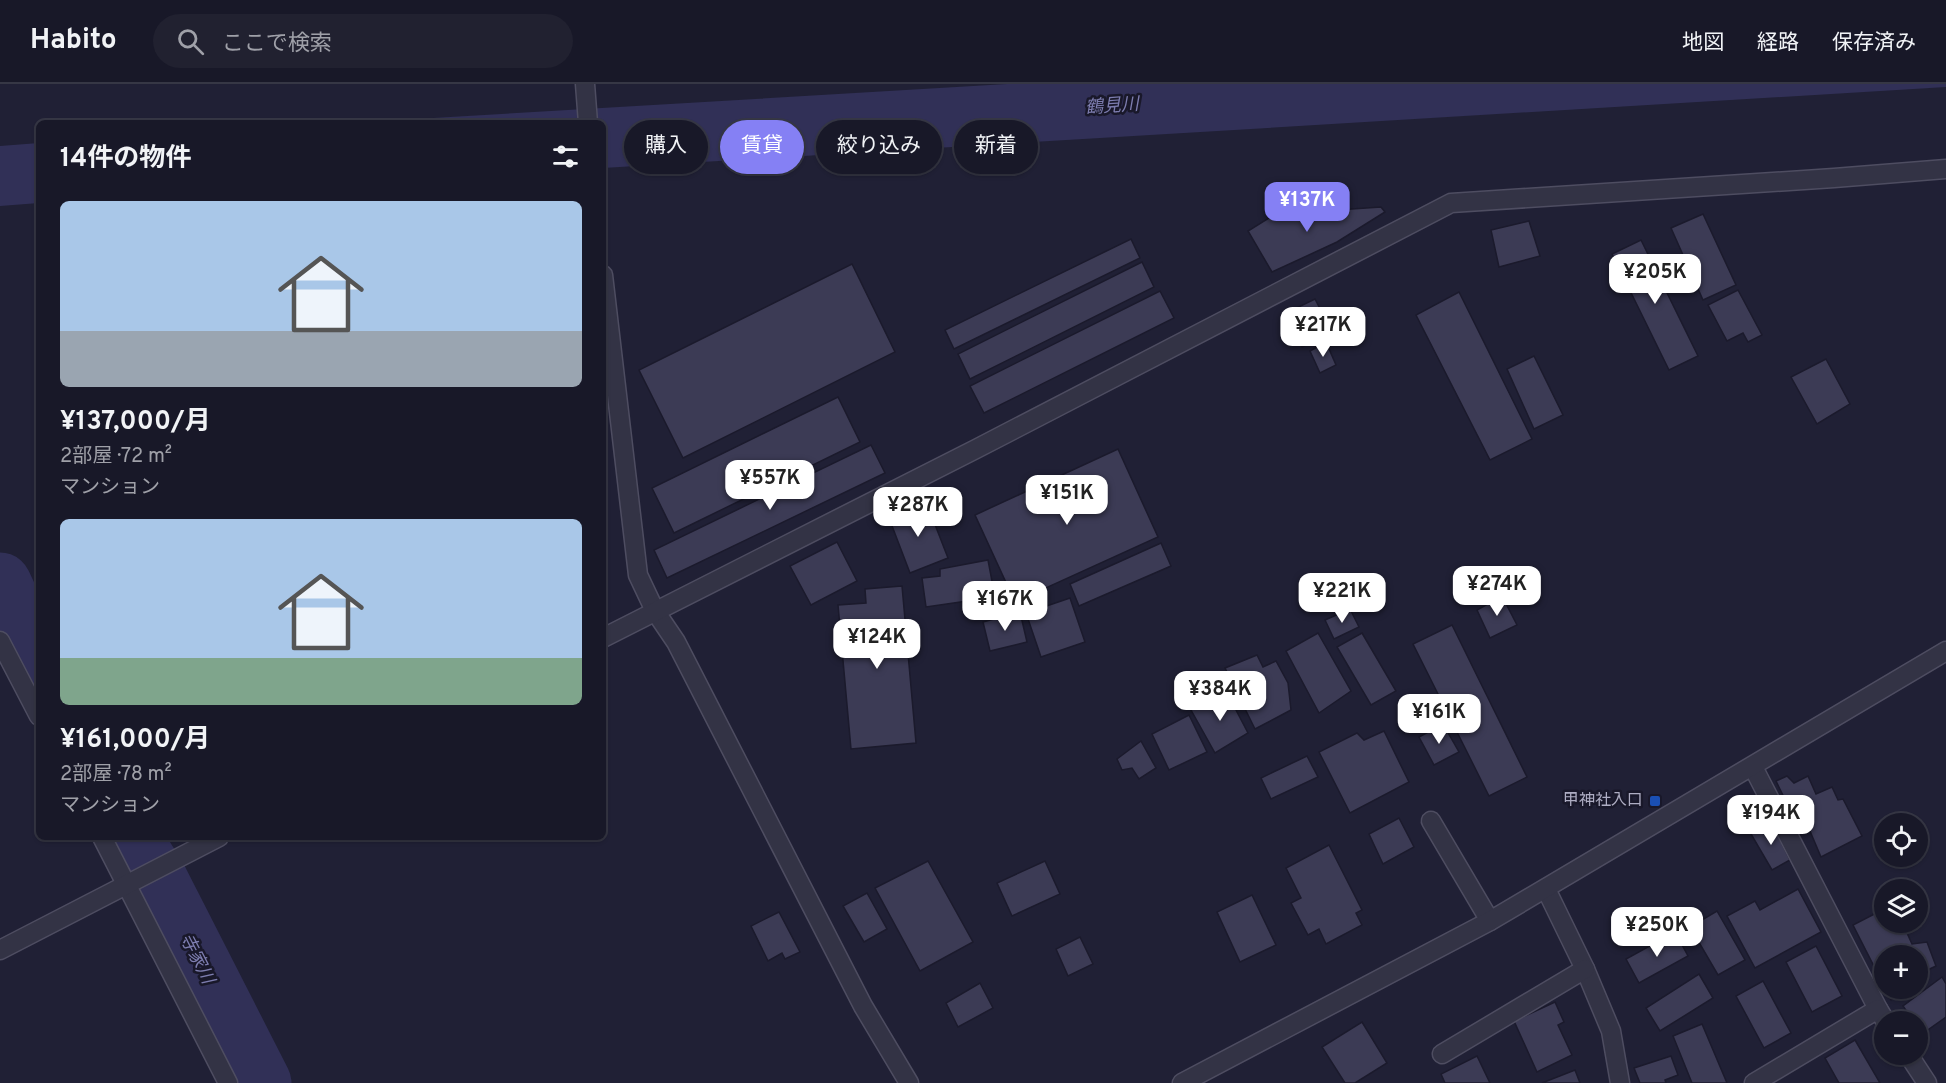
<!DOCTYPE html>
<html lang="ja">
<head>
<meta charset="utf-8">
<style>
	:root { --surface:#181828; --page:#212130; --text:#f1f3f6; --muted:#9fa0a8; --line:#363745; --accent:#8580f4 }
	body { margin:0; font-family:Overpass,"Noto Sans JP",sans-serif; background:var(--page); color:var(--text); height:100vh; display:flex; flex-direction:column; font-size:22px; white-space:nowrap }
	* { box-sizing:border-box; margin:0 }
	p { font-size:20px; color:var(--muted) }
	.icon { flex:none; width:33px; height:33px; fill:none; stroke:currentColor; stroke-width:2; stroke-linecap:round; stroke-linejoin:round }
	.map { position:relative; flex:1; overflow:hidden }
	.details { position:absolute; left:36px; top:36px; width:570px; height:720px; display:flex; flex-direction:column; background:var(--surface); border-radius:9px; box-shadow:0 2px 4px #0004,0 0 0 2px var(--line) }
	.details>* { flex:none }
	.banner { position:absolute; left:624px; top:36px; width:570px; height:54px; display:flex; gap:12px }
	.buttons { position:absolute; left:1874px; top:729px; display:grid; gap:12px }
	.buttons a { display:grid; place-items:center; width:54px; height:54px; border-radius:50%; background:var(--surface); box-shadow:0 2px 4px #0004,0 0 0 2px var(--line); font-size:30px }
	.price { position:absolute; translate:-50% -51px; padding:0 14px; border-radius:12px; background:#fff; color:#222; font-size:20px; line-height:39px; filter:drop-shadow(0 2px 3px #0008) }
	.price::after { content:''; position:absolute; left:50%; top:36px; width:18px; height:14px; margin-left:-9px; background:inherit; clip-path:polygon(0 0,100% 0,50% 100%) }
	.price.on { background:var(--accent); color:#fff }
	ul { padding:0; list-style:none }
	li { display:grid; align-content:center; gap:12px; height:318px; padding:0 24px }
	li span { display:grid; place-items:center; height:186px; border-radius:9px; color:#555 }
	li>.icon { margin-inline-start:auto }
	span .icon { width:108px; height:108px; fill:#fffc; stroke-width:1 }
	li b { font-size:26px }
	h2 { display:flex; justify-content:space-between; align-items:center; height:72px; padding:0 24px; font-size:26px }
	.tag { padding:0 21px; border-radius:27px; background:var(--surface); box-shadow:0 2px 4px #0004,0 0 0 2px var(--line); font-size:21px; line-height:54px }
	.tag.on { background:var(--accent); color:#fff }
	header { display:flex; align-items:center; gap:36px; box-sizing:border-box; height:84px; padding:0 30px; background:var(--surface); border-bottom:2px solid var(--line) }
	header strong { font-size:28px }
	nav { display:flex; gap:33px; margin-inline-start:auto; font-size:21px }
	.search { width:420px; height:54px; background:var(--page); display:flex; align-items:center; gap:15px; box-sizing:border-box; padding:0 21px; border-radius:33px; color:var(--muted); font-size:22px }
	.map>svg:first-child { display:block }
	.water { fill:#313057 }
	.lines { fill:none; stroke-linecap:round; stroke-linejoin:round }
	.river { stroke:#313057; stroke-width:63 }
	.building { fill:#3c3b55; stroke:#1b1a2c; stroke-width:1.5 }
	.minor-casing { stroke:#4e4d61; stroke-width:21 }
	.minor { stroke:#333345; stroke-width:18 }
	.transit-dot { fill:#1a4fb4; stroke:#19182a; stroke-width:2 }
	.labels { text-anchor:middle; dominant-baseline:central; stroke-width:5; stroke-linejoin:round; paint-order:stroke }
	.poi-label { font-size:16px; fill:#aeadc3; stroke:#19182a; text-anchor:end }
	.water-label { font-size:18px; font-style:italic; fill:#7d7daf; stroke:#19182a }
</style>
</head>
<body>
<header>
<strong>Habito</strong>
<div class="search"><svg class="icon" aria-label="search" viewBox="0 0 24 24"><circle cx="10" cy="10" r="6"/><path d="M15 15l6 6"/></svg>ここで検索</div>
<nav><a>地図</a><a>経路</a><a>保存済み</a></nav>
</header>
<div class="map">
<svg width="1946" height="999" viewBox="0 0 1946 999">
	<rect width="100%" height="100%" fill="#202035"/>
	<g class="water">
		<path d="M1007,0H1946V3L603,84V39H348Z"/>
		<path d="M39,59V119L0,122V62Z"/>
	</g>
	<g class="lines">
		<g class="river">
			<path d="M0,500L39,583"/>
			<path d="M130,753L158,799L260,999"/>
		</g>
	</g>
	<g class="building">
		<path d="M1381,123L1385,128L1337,158L1272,188L1248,147L1277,129L1282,134L1293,129Z"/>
		<path d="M1703,130L1736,201L1703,216L1671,144Z"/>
		<path d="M1529,137L1540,172L1499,183L1491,146Z"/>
		<path d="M1131,155L1140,174L954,265L945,246Z"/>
		<path d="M1641,156L1698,272L1669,286L1612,170Z"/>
		<path d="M1142,178L1154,203L970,295L958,270Z"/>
		<path d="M852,180L895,268L683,374L639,286Z"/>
		<path d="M1738,206L1762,251L1748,258L1743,249L1727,257L1708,221Z"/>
		<path d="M1160,207L1174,234L984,329L970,302Z"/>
		<path d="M1459,208L1532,355L1490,376L1416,231Z"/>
		<path d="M1315,215L1332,248L1302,263L1286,229Z"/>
		<path d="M1326,258L1336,281L1320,289L1310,267Z"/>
		<path d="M1534,272L1563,331L1534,345L1507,285Z"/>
		<path d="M1826,275L1850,320L1817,340L1791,293Z"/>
		<path d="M838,313L860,358L674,449L652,404Z"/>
		<path d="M871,361L885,389L667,494L654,466Z"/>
		<path d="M1118,365L1158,453L1015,518L975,431Z"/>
		<path d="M927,420L948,474L910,489L889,434Z"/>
		<path d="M837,458L857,497L811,521L790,482Z"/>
		<path d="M1161,459L1171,482L1079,522L1070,500Z"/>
		<path d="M988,476L995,513L926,523L922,494L940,492V485Z"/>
		<path d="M902,502L916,659L851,665L838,521L866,519L865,505Z"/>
		<path d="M1502,512L1517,541L1490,554L1477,526Z"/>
		<path d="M1070,514L1085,558L1041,573L1026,529Z"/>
		<path d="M1350,525L1359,543L1334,555L1325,536Z"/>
		<path d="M1020,528L1027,558L990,567L983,538Z"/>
		<path d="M1452,541L1527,693L1489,712L1413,560Z"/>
		<path d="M1318,549L1351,607L1319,629L1286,567Z"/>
		<path d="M1362,549L1396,607L1371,621L1337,563Z"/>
		<path d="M1257,571L1263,583L1276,577L1288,599L1291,626L1255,645L1225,584Z"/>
		<path d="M1226,607L1248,649L1215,669L1191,626Z"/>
		<path d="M1189,631L1207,668L1169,686L1152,650Z"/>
		<path d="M1443,640L1459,668L1434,681L1419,653Z"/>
		<path d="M1384,647L1409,698L1350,729L1319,668L1357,649L1364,656Z"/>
		<path d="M1141,657L1156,684L1139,695L1132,684L1122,686L1117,675Z"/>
		<path d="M1307,672L1318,693L1271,715L1261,694Z"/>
		<path d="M1787,692L1794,699L1808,692L1816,710L1832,703L1838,716L1843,715L1862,752L1821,773L1807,740L1799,744L1776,697Z"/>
		<path d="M1399,734L1414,763L1383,780L1369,750Z"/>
		<path d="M1771,738L1790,776L1772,786L1751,750Z"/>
		<path d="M1329,761L1362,826L1356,829L1362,841L1326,860L1319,845L1308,851L1291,819L1301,814L1286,784Z"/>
		<path d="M928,777L973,858L920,887L875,804Z"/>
		<path d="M1045,777L1060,810L1012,832L997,799Z"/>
		<path d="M1798,805L1821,848L1755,884L1727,832L1755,817L1760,826Z"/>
		<path d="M867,809L887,845L864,858L843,822Z"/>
		<path d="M1252,811L1276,861L1240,878L1217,828Z"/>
		<path d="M1884,825V838H1902L1912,860L1927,858L1936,882L1917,891V872H1884V902L1853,841Z"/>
		<path d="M1717,827L1745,876L1718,891L1690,843Z"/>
		<path d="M779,828L800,868L785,875L782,869L768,877L751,842Z"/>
		<path d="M1675,848L1688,872L1639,899L1626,875Z"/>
		<path d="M1080,853L1093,880L1068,892L1056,865Z"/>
		<path d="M1816,862L1842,912L1812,928L1786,878Z"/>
		<path d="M1699,890L1713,914L1660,947L1646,924Z"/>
		<path d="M1942,893L1946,900V933L1922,950L1917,942V938H1914L1903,922Z"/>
		<path d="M1763,897L1791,949L1764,964L1736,912Z"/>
		<path d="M980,899L993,924L958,943L946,919Z"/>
		<path d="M1885,904H1899L1901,909L1891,916Z"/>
		<path d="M1555,918L1564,938L1558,941L1572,971L1537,988L1514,937Z"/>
		<path d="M1362,938L1387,979L1355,999H1345L1322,963Z"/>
		<path d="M1702,940L1727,999H1692L1673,952Z"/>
		<path d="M1855,956L1880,999H1839L1825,974Z"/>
		<path d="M1477,972L1490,999H1445L1441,990Z"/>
		<path d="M1671,972L1678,991L1665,996L1666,999H1640L1634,984Z"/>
		<path d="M1575,986L1580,999H1542Z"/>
	</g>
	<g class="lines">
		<g class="minor-casing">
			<g id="minor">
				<path d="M585,0L588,39"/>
				<path d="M603,191L638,491L655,527L676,558L863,922L909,999"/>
				<path d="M603,554L976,365L1451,119L1834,94L1946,85"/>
				<path d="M0,557L39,632"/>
				<path d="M1753,683L1878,925"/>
				<path d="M1431,737L1490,837"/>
				<path d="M102,753L228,999"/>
				<path d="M1546,805L1585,885L1611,947L1620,999"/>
				<path d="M0,866L219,753"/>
				<path d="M1442,970L1585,885"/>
				<path d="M1908,970L1927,999"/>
				<path d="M1182,999L1490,837L1946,567"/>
				<path d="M1754,999L1878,925L1886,938"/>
			</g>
		</g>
		<use href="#minor" class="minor"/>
	</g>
	<rect class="transit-dot" x="1649" y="711" width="12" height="12" rx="3"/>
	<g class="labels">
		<g class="poi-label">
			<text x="1643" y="717">甲神社入口</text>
		</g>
		<g class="water-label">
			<text transform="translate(1112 23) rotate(-4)">鶴見川</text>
			<text transform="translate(196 875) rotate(63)">寺家川</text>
		</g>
	</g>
</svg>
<div class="buttons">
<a><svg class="icon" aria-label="locate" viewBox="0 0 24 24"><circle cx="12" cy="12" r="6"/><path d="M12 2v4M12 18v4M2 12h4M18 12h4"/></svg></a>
<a><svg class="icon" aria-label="layers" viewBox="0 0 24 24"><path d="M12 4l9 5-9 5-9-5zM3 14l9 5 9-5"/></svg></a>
<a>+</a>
<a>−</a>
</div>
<b class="price on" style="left:1307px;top:149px">¥137K</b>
<b class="price" style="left:1655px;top:221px">¥205K</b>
<b class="price" style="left:1323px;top:274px">¥217K</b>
<b class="price" style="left:770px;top:427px">¥557K</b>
<b class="price" style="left:1067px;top:442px">¥151K</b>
<b class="price" style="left:918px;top:454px">¥287K</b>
<b class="price" style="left:1497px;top:533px">¥274K</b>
<b class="price" style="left:1342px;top:540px">¥221K</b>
<b class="price" style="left:1005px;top:548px">¥167K</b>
<b class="price" style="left:877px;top:586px">¥124K</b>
<b class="price" style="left:1220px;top:638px">¥384K</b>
<b class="price" style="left:1439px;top:661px">¥161K</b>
<b class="price" style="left:1771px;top:762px">¥194K</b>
<b class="price" style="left:1657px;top:874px">¥250K</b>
<div class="banner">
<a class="tag">購入</a>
<a class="tag on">賃貸</a>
<a class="tag">絞り込み</a>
<a class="tag">新着</a>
</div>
<section class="details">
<h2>14件の物件<svg class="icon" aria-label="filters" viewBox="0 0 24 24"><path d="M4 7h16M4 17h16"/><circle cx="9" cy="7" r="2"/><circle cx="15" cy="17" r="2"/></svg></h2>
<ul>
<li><span style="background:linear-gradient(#a9c7e8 70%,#9aa5b1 0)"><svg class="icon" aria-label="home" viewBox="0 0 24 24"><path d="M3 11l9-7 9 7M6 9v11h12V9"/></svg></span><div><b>¥137,000/月</b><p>2部屋 · 72 m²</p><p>マンション</p></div></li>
<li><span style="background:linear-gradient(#a9c7e8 75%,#7fa58c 0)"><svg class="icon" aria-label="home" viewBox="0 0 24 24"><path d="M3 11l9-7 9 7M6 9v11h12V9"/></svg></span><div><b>¥161,000/月</b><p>2部屋 · 78 m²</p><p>マンション</p></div></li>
</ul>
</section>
</div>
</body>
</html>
